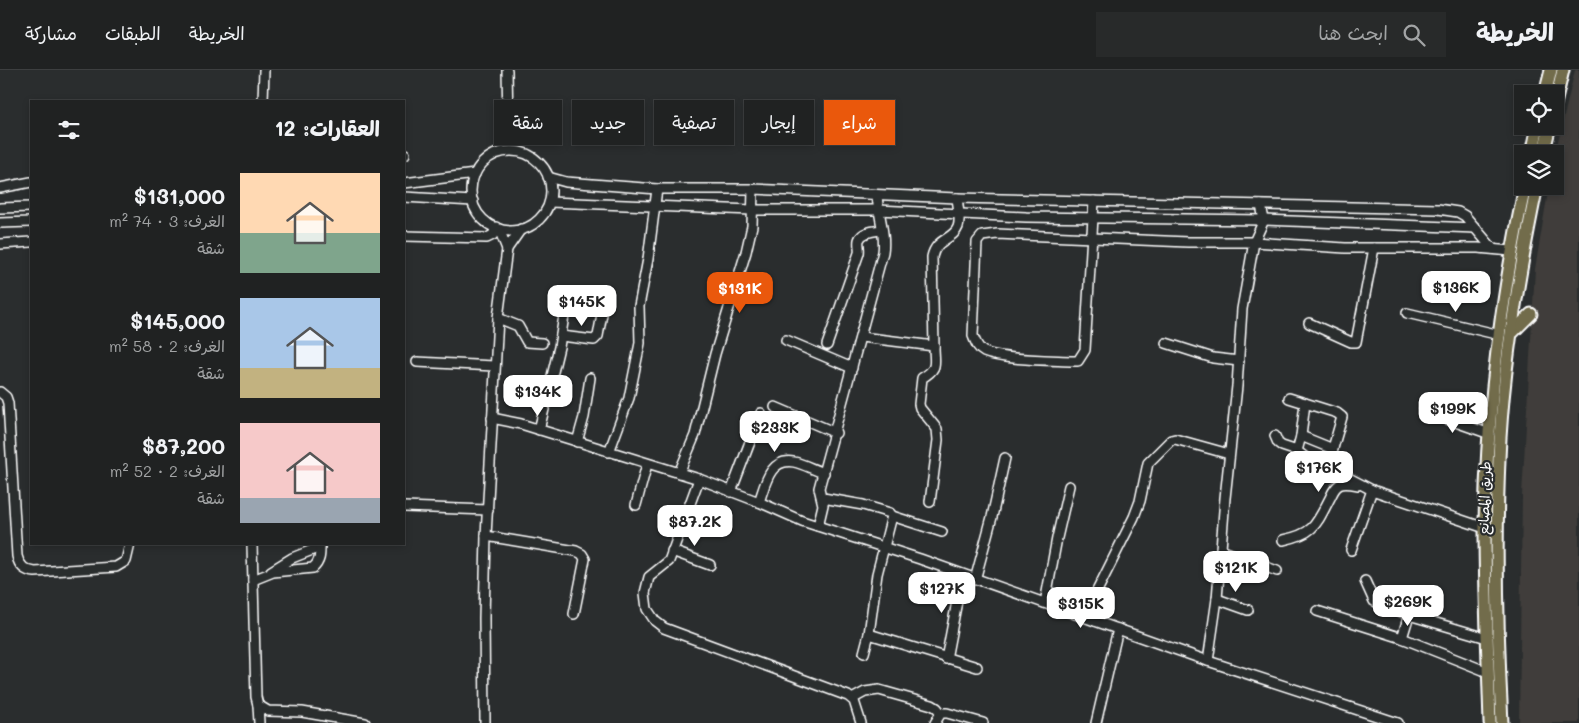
<!DOCTYPE html>
<html lang="ar">
<head>
<meta charset="utf-8">
<style>
	:root { --surface:#202222; --page:#282a2a; --text:#f1f3f6; --muted:#a2a4a5; --line:#3d3f40; --accent:#ea580c }
	body { margin:0; font-family:Mali,"Playpen Sans Arabic",sans-serif; background:var(--page); color:var(--text); direction:rtl; height:100vh; display:flex; flex-direction:column; font-size:19px; white-space:nowrap }
	* { box-sizing:border-box; margin:0 }
	p { font-size:16px; color:var(--muted) }
	.icon { flex:none; width:28px; height:28px; fill:none; stroke:currentColor; stroke-width:2; stroke-linecap:round; stroke-linejoin:round }
	.map { position:relative; flex:1; overflow:hidden; direction:ltr }
	.panel { position:absolute; left:30px; top:30px; width:375px; height:445px; display:flex; flex-direction:column; background:var(--surface); border-radius:0px; box-shadow:0 2px 8px #0003,0 0 0 1px var(--line); direction:rtl }
	.panel>* { flex:none }
	.banner { position:absolute; left:420px; top:30px; width:475px; height:45px; direction:rtl; display:flex; gap:10px }
	.fabs { position:absolute; left:1514px; top:15px; display:grid; gap:10px }
	.fabs a { display:grid; place-items:center; width:50px; height:50px; border-radius:0px; background:var(--surface); box-shadow:0 2px 8px #0003,0 0 0 1px var(--line); font-size:25px }
	.price { position:absolute; translate:-50% -42px; padding:0 11px; border-radius:10px; background:#fff; color:#222; font-size:16px; line-height:32px; filter:drop-shadow(0 1px 2px #0008) }
	.price::after { content:''; position:absolute; left:50%; top:30px; width:15px; height:11px; margin-left:-8px; background:inherit; clip-path:polygon(0 0,100% 0,50% 100%) }
	.price.selected { background:var(--accent); color:#fff }
	ul { padding:0; list-style:none }
	li { display:flex; align-items:center; gap:15px; height:125px; padding:0 25px }
	li span { display:grid; place-items:center; flex:none; width:140px; height:100px; border-radius:0px; color:#555 }
	li>.icon { margin-inline-start:auto }
	span .icon { width:60px; height:60px; fill:#fffc; stroke-width:1 }
	li b { font-size:21px }
	h2 { display:flex; justify-content:space-between; align-items:center; height:60px; padding:0 25px; font-size:21px }
	.pill { padding:0 18px; border-radius:0px; background:var(--surface); box-shadow:0 2px 8px #0003,0 0 0 1px var(--line); font-size:18px; line-height:45px }
	.pill.selected { background:var(--accent); color:#fff }
	header { display:flex; align-items:center; gap:30px; box-sizing:border-box; height:70px; padding:0 25px; background:var(--surface); border-bottom:1px solid var(--line) }
	header strong { font-size:24px }
	nav { display:flex; gap:28px; margin-inline-start:auto; font-size:18px }
	.search { width:350px; height:45px; background:var(--page); display:flex; align-items:center; gap:12px; box-sizing:border-box; padding:0 18px; border-radius:0px; color:var(--muted); font-size:19px }
	.map>svg:first-child { display:block }
	.built { fill:#3f3d3a }
	.lines { fill:none; stroke-linecap:round; stroke-linejoin:round }
	.minor-casing { stroke:#fff; stroke-width:12 }
	.major-casing { stroke:#fff; stroke-width:15 }
	.minor { stroke:#2a2d2e; stroke-width:9 }
	.major { stroke:#726c4b; stroke-width:11 }
	.labels { text-anchor:middle; dominant-baseline:central; stroke-width:4.5; stroke-linejoin:round; paint-order:stroke }
	.street-label { font-size:14px; fill:#fff; stroke:#2a2d2e }
</style>
</head>
<body>
<header>
<strong>الخريطة</strong>
<div class="search"><svg class="icon" aria-label="search" viewBox="0 0 24 24"><circle cx="10" cy="10" r="6"/><path d="M15 15l6 6"/></svg>ابحث هنا</div>
<nav><a>الخريطة</a><a>الطبقات</a><a>مشاركة</a></nav>
</header>
<div class="map">
<svg width="1579" height="653" viewBox="0 0 1579 653">
	<rect width="100%" height="100%" fill="#2a2d2e"/>
	<filter id="ink" filterUnits="userSpaceOnUse"><feTurbulence type="fractalNoise" baseFrequency=".02" numOctaves="2"/><feDisplacementMap in="SourceGraphic" scale="10" xChannelSelector="R" yChannelSelector="G"/><feConvolveMatrix kernelMatrix="1 2 1 2 8 2 1 2 1" color-interpolation-filters="sRGB"/></filter>
	<g filter="url(#ink)">
		<path class="built" d="M1575,0H1579V653H1519L1522,425L1535,199L1549,116H1555V84Z"/>
		<g class="lines">
			<g class="minor-casing">
				<g id="minor">
					<path d="M507,0L508,52"/>
					<path d="M263,31L264,0"/>
					<circle cx="511" cy="121" r="40"/>
					<path d="M404,84H405"/>
					<path d="M548,107L566,112L657,119H753L957,128L1438,139L1458,142L1465,146L1493,179"/>
					<path d="M404,113L475,104"/>
					<path d="M0,118L31,112"/>
					<path d="M404,127L473,131"/>
					<path d="M1094,131L1085,280L1078,291H1071C1049,290 1003,290 984,282C978,279 976,273 973,266L977,172L982,166L997,164L1188,172H1254L1345,178H1478L1511,181"/>
					<path d="M550,132L752,140H878L1026,147L1264,150L1476,158"/>
					<path d="M0,138L31,137"/>
					<path d="M0,153L31,152"/>
					<path d="M499,159L507,179"/>
					<path d="M404,166L487,168L493,165L496,157"/>
					<path d="M0,174L31,172"/>
					<path d="M1407,243L1500,265"/>
					<path d="M498,248L518,256L527,272L542,273"/>
					<path d="M1309,253L1351,272H1356L1374,178"/>
					<path d="M561,266L594,270L598,266L602,244"/>
					<path d="M861,267L934,276L932,187C936,168 953,170 958,157C961,149 958,137 957,128"/>
					<path d="M786,270L852,298"/>
					<path d="M1166,273L1213,288L1239,291"/>
					<path d="M827,275L859,183C860,179 858,174 859,170C862,161 875,161 882,160"/>
					<path d="M417,292L494,296"/>
					<path d="M0,322L6,327L8,333L17,486C19,496 25,501 35,502L116,497L126,491L130,474"/>
					<path d="M1289,328L1337,343L1342,347L1327,399"/>
					<path d="M775,337L836,363"/>
					<path d="M1424,341L1490,364"/>
					<path d="M492,348L521,354L699,409L759,432L802,451L920,489L1208,591L1398,653"/>
					<path d="M539,360L559,277L567,227"/>
					<path d="M1275,366L1278,373L1282,376L1297,381L1311,392L1345,406L1372,420L1485,458"/>
					<path d="M1301,366L1333,379"/>
					<path d="M577,372L584,347L590,308"/>
					<path d="M1297,381L1301,366L1305,333"/>
					<path d="M609,382L629,328L640,273L639,236L648,189L657,119"/>
					<path d="M679,403L695,365L715,284L746,182L752,156L753,119"/>
					<path d="M699,409L669,491L649,507L645,523L647,539L655,551L664,558L848,626L854,631L861,653"/>
					<path d="M731,422L761,343"/>
					<path d="M823,428L863,435L890,443L892,446L877,504L869,564L864,583"/>
					<path d="M759,432C765,415 770,387 794,392C804,394 814,400 824,403"/>
					<path d="M930,432L938,370L937,359L920,338L919,334L922,308C939,298 934,294 934,276"/>
					<path d="M636,435L647,394"/>
					<path d="M404,437L488,440"/>
					<path d="M892,446L942,462"/>
					<path d="M818,456L823,435L819,418L883,182C886,164 878,144 877,125"/>
					<path d="M486,466L576,481L582,484L585,489L574,544"/>
					<path d="M1283,470C1314,464 1316,455 1330,428C1332,424 1334,418 1339,415C1344,412 1353,414 1358,415"/>
					<path d="M252,474L256,627L258,635L268,641L302,642L365,653"/>
					<path d="M1221,480L1277,501"/>
					<path d="M1351,480L1372,420"/>
					<path d="M672,481L710,495"/>
					<path d="M271,501L292,488L320,477"/>
					<path d="M253,510L273,502L313,498C321,491 320,483 320,474"/>
					<path d="M975,510L992,447L1005,388"/>
					<path d="M1365,511L1374,531L1409,545L1487,568"/>
					<path d="M1217,529L1248,540"/>
					<path d="M1045,533L1057,468L1069,416"/>
					<path d="M1317,541L1402,568L1488,602"/>
					<path d="M1095,551L1098,542L1096,523L1134,447L1140,431L1148,393L1171,370L1175,369L1229,384"/>
					<path d="M869,564L977,597"/>
					<path d="M1402,568L1409,545"/>
					<path d="M946,589L962,505"/>
					<path d="M1208,591L1217,529L1225,428L1237,316L1242,239L1254,172L1264,150L1261,135"/>
					<path d="M852,629L865,622L879,620L932,635L937,638L941,643"/>
					<path d="M258,635L259,653"/>
					<path d="M485,653L484,548L486,466L498,248L507,179L521,159"/>
					<path d="M935,653L941,643H947L983,653"/>
					<path d="M1096,653L1118,559"/>
				</g>
			</g>
			<g class="major-casing">
				<g id="major">
					<path d="M1545,24L1551,0"/>
					<path d="M1555,34L1563,0"/>
					<path d="M1532,84L1538,56"/>
					<path d="M1543,84L1550,56"/>
					<path d="M1513,262L1531,244"/>
					<path d="M1490,653C1488,588 1485,524 1485,459C1486,345 1501,228 1525,116"/>
					<path d="M1502,653C1497,558 1495,463 1500,368C1505,285 1520,198 1537,116"/>
				</g>
			</g>
			<use href="#minor" class="minor"/>
			<use href="#major" class="major"/>
		</g>
	</g>
	<g class="labels">
		<g class="street-label">
			<text transform="translate(1484 428) rotate(-88)">طريق المصانع</text>
		</g>
	</g>
</svg>
<div class="fabs">
<a><svg class="icon" aria-label="locate" viewBox="0 0 24 24"><circle cx="12" cy="12" r="6"/><path d="M12 2v4M12 18v4M2 12h4M18 12h4"/></svg></a>
<a><svg class="icon" aria-label="layers" viewBox="0 0 24 24"><path d="M12 4l9 5-9 5-9-5zM3 14l9 5 9-5"/></svg></a>
</div>
<b class="price" style="left:1456px;top:243px">$136K</b>
<b class="price selected" style="left:740px;top:244px">$131K</b>
<b class="price" style="left:582px;top:257px">$145K</b>
<b class="price" style="left:538px;top:347px">$134K</b>
<b class="price" style="left:1453px;top:364px">$199K</b>
<b class="price" style="left:775px;top:383px">$233K</b>
<b class="price" style="left:1319px;top:423px">$176K</b>
<b class="price" style="left:695px;top:477px">$87.2K</b>
<b class="price" style="left:1236px;top:523px">$121K</b>
<b class="price" style="left:942px;top:544px">$127K</b>
<b class="price" style="left:1408px;top:557px">$269K</b>
<b class="price" style="left:1081px;top:559px">$315K</b>
<div class="banner">
<a class="pill selected">شراء</a>
<a class="pill">إيجار</a>
<a class="pill">تصفية</a>
<a class="pill">جديد</a>
<a class="pill">شقة</a>
</div>
<section class="panel">
<h2>العقارات: 12<svg class="icon" aria-label="filters" viewBox="0 0 24 24"><path d="M4 7h16M4 17h16"/><circle cx="9" cy="7" r="2"/><circle cx="15" cy="17" r="2"/></svg></h2>
<ul>
<li><span style="background:linear-gradient(#ffd9b3 60%,#7fa58c 0)"><svg class="icon" aria-label="home" viewBox="0 0 24 24"><path d="M3 11l9-7 9 7M6 9v11h12V9"/></svg></span><div><b>$131,000</b><p>الغرف: 3 · 74 m²</p><p>شقة</p></div></li>
<li><span style="background:linear-gradient(#a9c7e8 70%,#c2b280 0)"><svg class="icon" aria-label="home" viewBox="0 0 24 24"><path d="M3 11l9-7 9 7M6 9v11h12V9"/></svg></span><div><b>$145,000</b><p>الغرف: 2 · 58 m²</p><p>شقة</p></div></li>
<li><span style="background:linear-gradient(#f6c9c9 75%,#9aa5b1 0)"><svg class="icon" aria-label="home" viewBox="0 0 24 24"><path d="M3 11l9-7 9 7M6 9v11h12V9"/></svg></span><div><b>$87,200</b><p>الغرف: 2 · 52 m²</p><p>شقة</p></div></li>
</ul>
</section>
</div>
</body>
</html>
